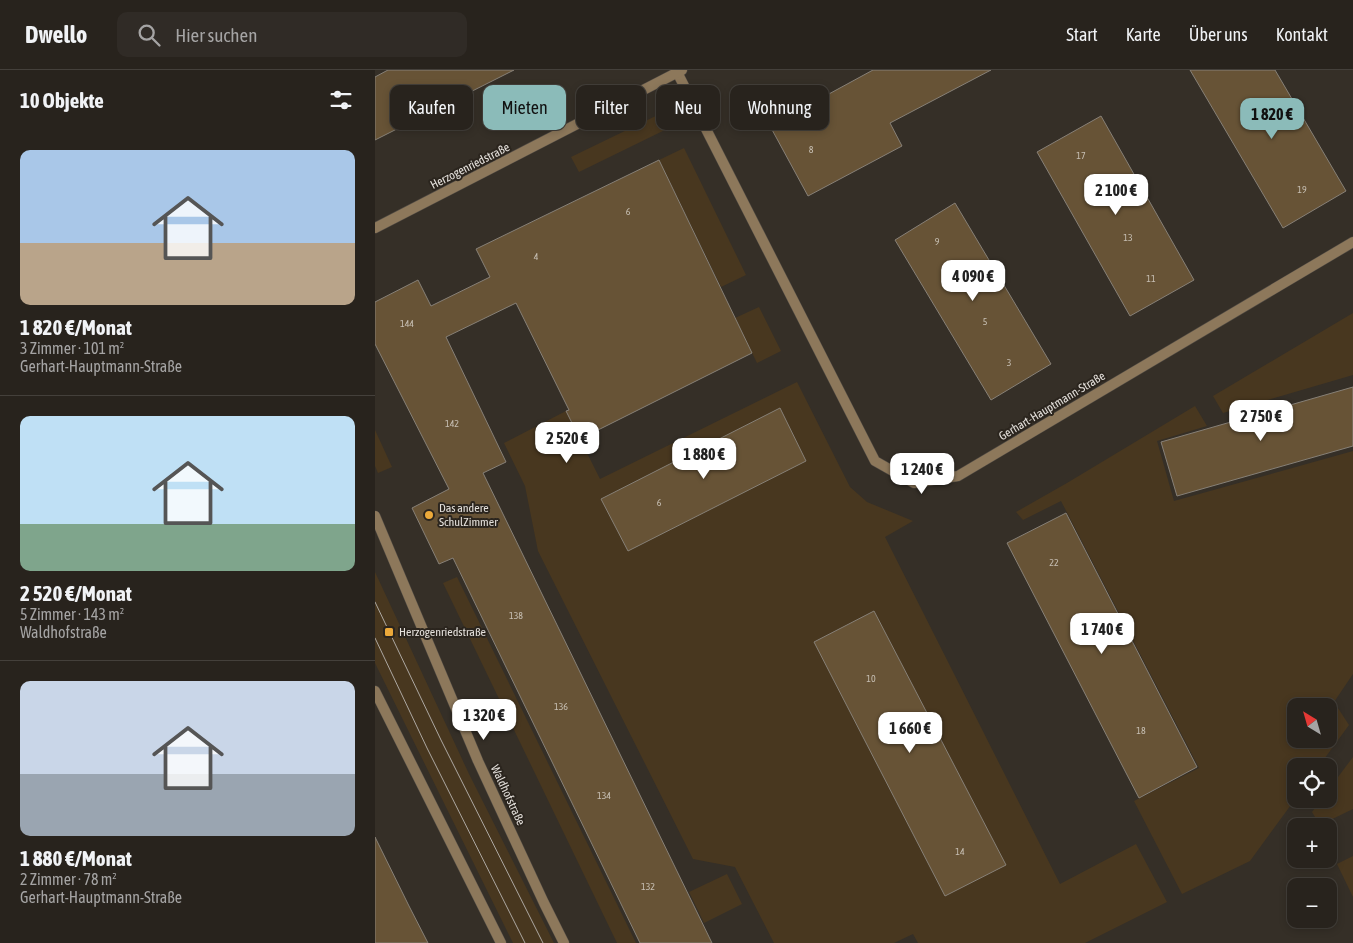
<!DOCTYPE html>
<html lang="de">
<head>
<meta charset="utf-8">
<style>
	:root { --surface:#28231d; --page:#302b26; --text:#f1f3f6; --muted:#a5a4a4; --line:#44403b; --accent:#8bbbb9 }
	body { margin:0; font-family:"Asap Condensed",sans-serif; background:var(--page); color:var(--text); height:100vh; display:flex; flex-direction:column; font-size:19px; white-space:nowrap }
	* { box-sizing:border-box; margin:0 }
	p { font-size:16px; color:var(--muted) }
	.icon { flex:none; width:28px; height:28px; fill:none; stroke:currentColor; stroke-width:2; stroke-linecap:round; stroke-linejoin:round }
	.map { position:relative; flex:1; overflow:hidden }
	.sheet { display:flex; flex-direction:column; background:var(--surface); width:375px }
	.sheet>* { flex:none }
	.hud { position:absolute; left:15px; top:15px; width:475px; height:45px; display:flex; gap:10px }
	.needle { width:32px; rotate:323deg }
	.controls { position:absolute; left:912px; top:628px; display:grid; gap:10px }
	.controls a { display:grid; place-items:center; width:50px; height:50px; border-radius:10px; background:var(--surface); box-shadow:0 2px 8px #0003,0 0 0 1px var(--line); font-size:25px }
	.price { position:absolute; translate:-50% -42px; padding:0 11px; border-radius:10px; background:#fff; color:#222; font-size:16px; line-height:32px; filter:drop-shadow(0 1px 2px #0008) }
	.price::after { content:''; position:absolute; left:50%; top:30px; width:15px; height:11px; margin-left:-8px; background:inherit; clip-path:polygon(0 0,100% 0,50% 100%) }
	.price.current { background:var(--accent); color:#111 }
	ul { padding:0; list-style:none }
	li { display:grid; align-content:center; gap:10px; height:265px; padding:0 20px }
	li+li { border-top:1px solid var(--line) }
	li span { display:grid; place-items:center; height:155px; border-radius:10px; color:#555 }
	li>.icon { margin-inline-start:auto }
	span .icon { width:90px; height:90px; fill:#fffc; stroke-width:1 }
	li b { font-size:21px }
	h2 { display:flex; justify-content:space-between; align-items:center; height:60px; padding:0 20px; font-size:21px }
	.chip { padding:0 18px; border-radius:10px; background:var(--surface); box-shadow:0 2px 8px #0003,0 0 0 1px var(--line); font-size:18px; line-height:45px }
	.chip.current { background:var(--accent); color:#111 }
	header { display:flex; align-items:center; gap:30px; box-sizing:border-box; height:70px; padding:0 25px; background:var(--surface); border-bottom:1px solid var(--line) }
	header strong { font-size:24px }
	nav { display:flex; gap:28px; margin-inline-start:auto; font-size:18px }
	.search { width:350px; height:45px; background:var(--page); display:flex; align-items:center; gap:12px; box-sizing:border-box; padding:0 18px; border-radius:10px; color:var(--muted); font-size:19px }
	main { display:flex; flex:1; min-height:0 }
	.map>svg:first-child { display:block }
	.green { fill:#48371f; fill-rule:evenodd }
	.building { fill:#675336; stroke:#878077 }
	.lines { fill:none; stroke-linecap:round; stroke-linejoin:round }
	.minor-casing { stroke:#514b44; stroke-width:11 }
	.tertiary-casing { stroke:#514b44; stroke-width:11 }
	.minor { stroke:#8d785b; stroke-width:10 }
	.tertiary { stroke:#8d785b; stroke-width:10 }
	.tram { stroke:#ada8a2; stroke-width:1 }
	.poi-dot { fill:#eca93a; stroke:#2b251e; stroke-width:2 }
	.labels { text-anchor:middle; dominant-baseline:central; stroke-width:4; stroke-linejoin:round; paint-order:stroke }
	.number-label { font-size:10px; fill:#c6beb2 }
	.street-label { font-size:12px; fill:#e5e1dc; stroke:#2b251e }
	.poi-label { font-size:12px; fill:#e5e1dc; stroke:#2b251e; text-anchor:start }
</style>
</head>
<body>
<header>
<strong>Dwello</strong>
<div class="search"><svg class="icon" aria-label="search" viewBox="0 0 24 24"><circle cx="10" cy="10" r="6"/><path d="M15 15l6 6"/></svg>Hier suchen</div>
<nav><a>Start</a><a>Karte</a><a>Über uns</a><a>Kontakt</a></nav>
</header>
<main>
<section class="sheet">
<h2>10 Objekte<svg class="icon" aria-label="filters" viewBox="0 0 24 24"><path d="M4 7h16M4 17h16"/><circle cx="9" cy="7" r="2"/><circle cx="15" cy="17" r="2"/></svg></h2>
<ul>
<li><span style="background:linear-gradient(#a9c7e8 60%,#b9a48a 0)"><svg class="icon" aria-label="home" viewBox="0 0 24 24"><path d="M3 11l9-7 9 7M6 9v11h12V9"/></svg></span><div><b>1 820 €/Monat</b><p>3 Zimmer · 101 m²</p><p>Gerhart-Hauptmann-Straße</p></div></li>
<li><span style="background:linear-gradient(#bfe0f5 70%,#7fa58c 0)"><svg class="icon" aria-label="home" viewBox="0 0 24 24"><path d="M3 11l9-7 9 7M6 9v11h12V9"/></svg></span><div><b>2 520 €/Monat</b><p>5 Zimmer · 143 m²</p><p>Waldhofstraße</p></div></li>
<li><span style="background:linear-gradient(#c9d6e8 60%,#9aa5b1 0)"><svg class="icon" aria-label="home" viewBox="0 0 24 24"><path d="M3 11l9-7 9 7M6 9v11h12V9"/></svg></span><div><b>1 880 €/Monat</b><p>2 Zimmer · 78 m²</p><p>Gerhart-Hauptmann-Straße</p></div></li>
</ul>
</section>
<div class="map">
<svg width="978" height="873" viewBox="0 0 978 873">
	<rect width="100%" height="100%" fill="#352f27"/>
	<g class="green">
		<path d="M289,42L296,57L204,102L196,87Z"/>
		<path d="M309,78L371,205L346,217L284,90Z"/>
		<path d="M384,237L406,281L382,293L360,248Z"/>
		<path d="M978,243V305L848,343L838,326Z"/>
		<path d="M422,312L475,417L492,432L538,451L510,467L685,814L761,774L792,832L710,873H543L538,864L519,873H399L360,797L318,789L163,481L150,416L129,373L191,341L225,409Z"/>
		<path d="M820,336L832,356L782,371L799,431L978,381V604L959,632L974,655L944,696H921V728L875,791L807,824L759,731L824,698L686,431L648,450L641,442L692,413ZM921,636H954V669H921Z"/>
		<path d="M0,360L17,397L3,403L0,396Z"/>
		<path d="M0,502L94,704L179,873H138L0,593Z"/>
		<path d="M82,507L261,873H242L68,513Z"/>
		<path d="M978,687V739L945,755L937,742L947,729H954V719Z"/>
		<path d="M978,786V827L962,794Z"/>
		<path d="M352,804L367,834L329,853L314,822Z"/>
	</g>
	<g class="building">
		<path d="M13,0H139L0,70V7Z"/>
		<path d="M498,0H616L515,53L527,76L433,126L395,56Z"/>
		<path d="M815,0H900L971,121L908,158Z"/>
		<path d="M726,46L819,210L755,246L662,82Z"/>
		<path d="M284,90L377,283L205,369L191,341L194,340L141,233L71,267L131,392L108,403L337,873H265L78,488L64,494L37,438L74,419L0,274V232L43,210L56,236L115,207L101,179Z"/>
		<path d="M580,133L676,294L616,330L520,170Z"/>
		<path d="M978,317V376L802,426L786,372Z"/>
		<path d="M405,338L431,391L253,481L226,429Z"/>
		<path d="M691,443L822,697L764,728L632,473Z"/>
		<path d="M499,541L631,795L570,826L439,572Z"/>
		<path d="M0,767L34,836L53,873H0Z"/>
	</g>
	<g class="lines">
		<g class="minor-casing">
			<path id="minor" d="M302,2L500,391L539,413L583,406L978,172"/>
		</g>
		<g class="tertiary-casing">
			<g id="tertiary">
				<path d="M0,158L307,0"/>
				<path d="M0,446L103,691L169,833L189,873"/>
				<path d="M0,621L126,873"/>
			</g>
		</g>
		<use href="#minor" class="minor"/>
		<use href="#tertiary" class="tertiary"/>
		<g class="tram">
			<path d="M0,532L66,670L168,873"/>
			<path d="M0,568L52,678L150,873"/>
		</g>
	</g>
	<g class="poi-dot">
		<circle cx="54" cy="445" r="5"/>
		<rect x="9" y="557" width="10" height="10" rx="2.5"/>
	</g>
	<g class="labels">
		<g class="number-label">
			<text x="436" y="79">8</text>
			<text x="706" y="85">17</text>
			<text x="927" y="119">19</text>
			<text x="253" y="141">6</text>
			<text x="753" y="167">13</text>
			<text x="562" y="171">9</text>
			<text x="161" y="186">4</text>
			<text x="776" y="208">11</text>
			<text x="610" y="251">5</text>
			<text x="32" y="253">144</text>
			<text x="634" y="292">3</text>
			<text x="77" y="353">142</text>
			<text x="284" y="432">6</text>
			<text x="679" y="492">22</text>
			<text x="141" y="545">138</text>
			<text x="496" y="608">10</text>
			<text x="186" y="636">136</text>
			<text x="766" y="660">18</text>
			<text x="229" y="725">134</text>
			<text x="585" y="781">14</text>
			<text x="273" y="816">132</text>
		</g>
		<g class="street-label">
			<text transform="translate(95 96) rotate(-27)">Herzogenriedstraße</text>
			<text transform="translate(677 336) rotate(-31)">Gerhart-Hauptmann-Straße</text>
			<text transform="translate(133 725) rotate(65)">Waldhofstraße</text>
		</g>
		<g class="poi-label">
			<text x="64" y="438">Das andere<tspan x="64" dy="14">SchulZimmer</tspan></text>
			<text x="24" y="562">Herzogenriedstraße</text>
		</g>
	</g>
</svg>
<div class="controls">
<a><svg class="needle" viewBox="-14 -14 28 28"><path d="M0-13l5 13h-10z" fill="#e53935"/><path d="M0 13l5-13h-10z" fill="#a5a4a4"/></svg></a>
<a><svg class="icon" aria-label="locate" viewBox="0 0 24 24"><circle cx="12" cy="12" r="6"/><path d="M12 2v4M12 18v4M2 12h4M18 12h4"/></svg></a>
<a>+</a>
<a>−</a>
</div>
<b class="price current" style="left:897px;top:70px">1 820 €</b>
<b class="price" style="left:741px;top:146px">2 100 €</b>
<b class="price" style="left:598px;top:232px">4 090 €</b>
<b class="price" style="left:886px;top:372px">2 750 €</b>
<b class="price" style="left:192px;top:394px">2 520 €</b>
<b class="price" style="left:329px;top:410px">1 880 €</b>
<b class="price" style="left:547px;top:425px">1 240 €</b>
<b class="price" style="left:727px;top:585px">1 740 €</b>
<b class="price" style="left:109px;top:671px">1 320 €</b>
<b class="price" style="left:535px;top:684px">1 660 €</b>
<div class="hud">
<a class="chip">Kaufen</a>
<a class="chip current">Mieten</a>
<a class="chip">Filter</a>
<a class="chip">Neu</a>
<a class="chip">Wohnung</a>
</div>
</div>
</main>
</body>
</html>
